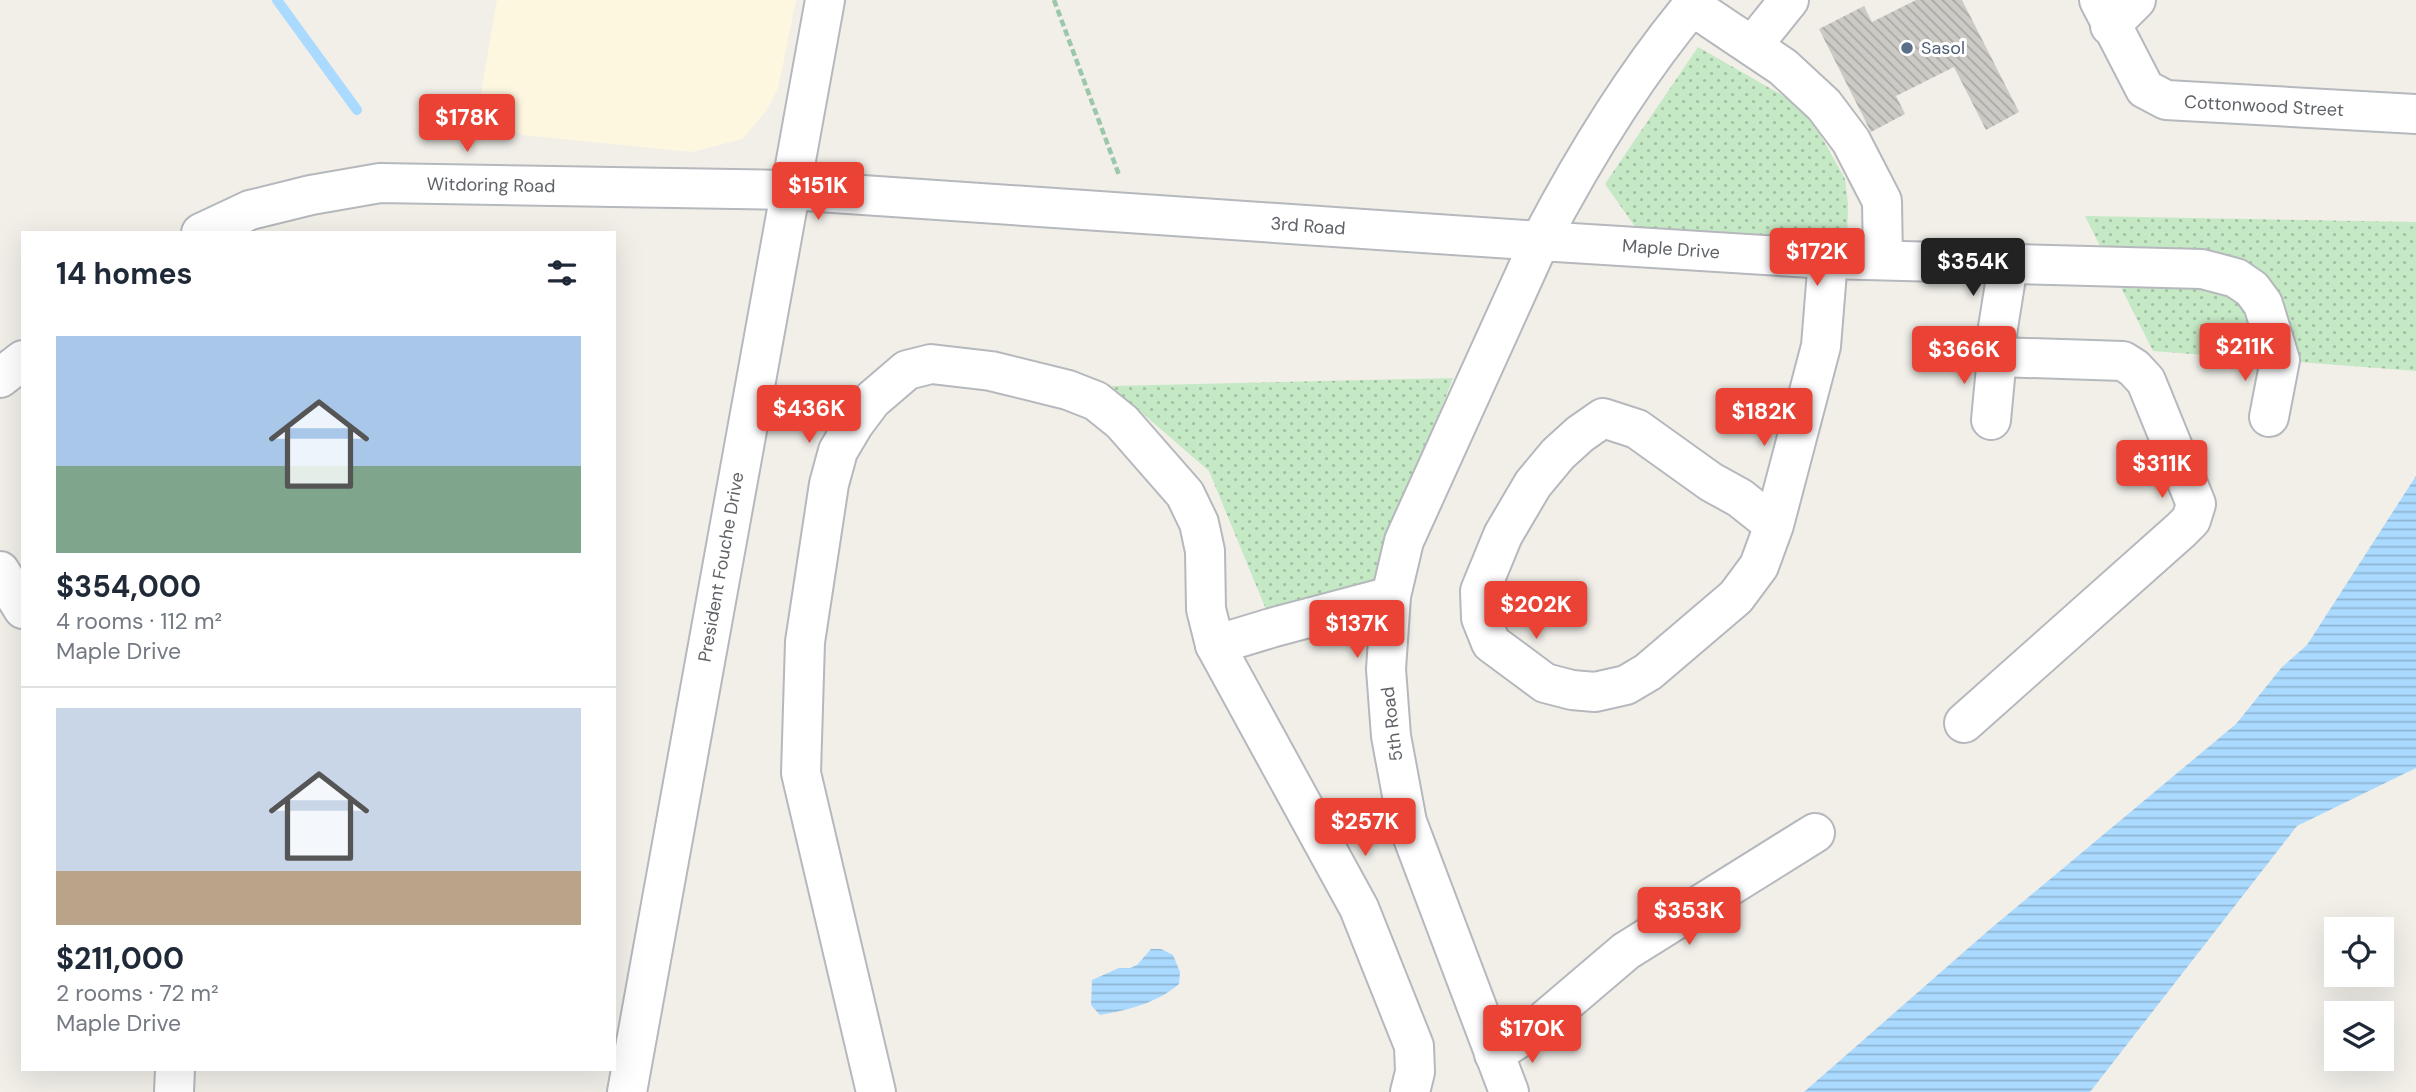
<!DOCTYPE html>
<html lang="en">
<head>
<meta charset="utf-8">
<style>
	:root { --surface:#fff; --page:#f6f6f7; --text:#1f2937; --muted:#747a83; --line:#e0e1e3; --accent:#ea4335 }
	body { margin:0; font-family:"DM Sans",sans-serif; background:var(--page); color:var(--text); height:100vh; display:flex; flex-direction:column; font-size:26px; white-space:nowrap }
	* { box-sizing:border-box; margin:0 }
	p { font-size:23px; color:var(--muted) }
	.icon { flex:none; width:38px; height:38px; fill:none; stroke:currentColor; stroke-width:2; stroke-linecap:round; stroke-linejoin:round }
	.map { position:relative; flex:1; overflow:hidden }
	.details { position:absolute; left:21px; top:231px; width:595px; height:840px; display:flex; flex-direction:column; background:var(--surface); border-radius:0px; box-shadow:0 7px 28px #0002 }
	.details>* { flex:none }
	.fabs { position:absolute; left:2324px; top:917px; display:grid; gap:14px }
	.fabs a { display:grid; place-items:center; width:70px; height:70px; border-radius:0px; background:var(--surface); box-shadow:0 7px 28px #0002; font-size:35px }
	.price { position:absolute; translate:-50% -60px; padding:0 16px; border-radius:7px; background:var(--accent); color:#fff; font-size:23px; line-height:46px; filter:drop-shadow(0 2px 4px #0008) }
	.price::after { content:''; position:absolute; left:50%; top:42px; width:21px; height:16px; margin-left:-10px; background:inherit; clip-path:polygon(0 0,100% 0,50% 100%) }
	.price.active { background:#222; color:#fff }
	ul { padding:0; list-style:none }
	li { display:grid; align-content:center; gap:14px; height:371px; padding:0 35px }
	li+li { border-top:2px solid var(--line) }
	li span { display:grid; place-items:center; height:217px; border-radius:0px; color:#555 }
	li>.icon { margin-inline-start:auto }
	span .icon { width:126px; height:126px; fill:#fffc; stroke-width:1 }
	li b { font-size:30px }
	h2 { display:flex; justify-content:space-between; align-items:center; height:84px; padding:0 35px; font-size:30px }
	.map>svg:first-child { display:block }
	.commercial { fill:#fef7e0 }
	.grass { fill:url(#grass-dots) }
	.water { fill:url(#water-rules) }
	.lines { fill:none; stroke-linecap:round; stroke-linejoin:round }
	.stream { stroke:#aadaff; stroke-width:10 }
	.building { fill:url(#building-back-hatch) }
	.minor-casing { stroke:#b5b8bc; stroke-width:42 }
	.path { stroke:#9cc7a9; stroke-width:4.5; stroke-dasharray:7 3.5; stroke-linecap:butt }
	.minor { stroke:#fff; stroke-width:38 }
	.service-dot { fill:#5c6f8a; stroke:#fff; stroke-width:2.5 }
	.labels { text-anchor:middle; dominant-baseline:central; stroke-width:6; stroke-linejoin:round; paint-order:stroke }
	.service-label { font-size:18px; fill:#4e5e75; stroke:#fff; text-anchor:start }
	.street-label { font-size:18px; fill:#5f6368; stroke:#fff }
</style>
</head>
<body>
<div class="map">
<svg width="2416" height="1092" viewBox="0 0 2416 1092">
	<defs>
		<pattern id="grass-dots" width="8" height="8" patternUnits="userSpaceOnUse" patternTransform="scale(1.75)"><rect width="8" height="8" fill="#c5e8c5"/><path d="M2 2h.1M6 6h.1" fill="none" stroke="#a3c0a4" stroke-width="1.8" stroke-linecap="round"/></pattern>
		<pattern id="water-rules" width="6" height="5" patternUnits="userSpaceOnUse" patternTransform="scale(1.75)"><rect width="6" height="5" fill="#aadaff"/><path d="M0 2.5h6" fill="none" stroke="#8eb4d2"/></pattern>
		<pattern id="building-back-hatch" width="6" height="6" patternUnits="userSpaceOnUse" patternTransform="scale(1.75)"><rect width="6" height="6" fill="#cccac5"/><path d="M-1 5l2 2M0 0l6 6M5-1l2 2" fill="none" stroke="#a9a8a4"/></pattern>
	</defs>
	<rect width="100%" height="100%" fill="#f1efe8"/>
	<path class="commercial" d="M497,0H796L778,89L766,111L742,139L692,152L522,135L505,126L491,115L480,98Z"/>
	<g class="grass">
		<path d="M1698,47L1806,109L1845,179L1848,204L1847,242L1641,235L1605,184Z"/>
		<path d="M2085,216L2416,222V371L2153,351Z"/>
		<path d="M1453,378L1368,595L1270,619L1209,471L1111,386Z"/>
	</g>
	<g class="water">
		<path d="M2416,476V768L2297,826L2090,1092H1804L1989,930L2236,724L2282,667L2307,645Z"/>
		<path d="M1151,949H1161L1173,955L1180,972L1179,984C1157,1003 1128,1010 1100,1015L1091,1005L1092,980L1119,968H1130L1137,965Z"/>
	</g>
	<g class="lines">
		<path class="stream" d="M277,0L357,110"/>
	</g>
	<path class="building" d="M1916,0H1962L2019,112L1986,130L1954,67L1896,96L1905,114L1871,132L1819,29L1864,6L1872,22Z"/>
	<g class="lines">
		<g class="minor-casing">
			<g id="minor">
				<path d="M2099,0L2145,89L2166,100L2416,114"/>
				<path d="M1692,6L1783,67L1824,105L1851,141L1882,201L1883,260"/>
				<path d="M2110,26L2136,0"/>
				<path d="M1752,46L1789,0"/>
				<path d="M201,233L250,210L311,195L380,183L789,190L1540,241C1584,157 1636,72 1697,0"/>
				<path d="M0,378L23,360"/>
				<path d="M1991,420L1997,357"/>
				<path d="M1774,525L1740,498L1711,482L1637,429L1603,418L1580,434L1558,454L1533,484L1503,535L1480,591L1481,618L1491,643L1545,683L1572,690L1595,692L1626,685L1648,672L1736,597L1759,566L1774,525L1821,346L1828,259"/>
				<path d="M0,571L23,609"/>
				<path d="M1215,645L1271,628L1391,596"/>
				<path d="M1964,723L2181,530L2191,520L2196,504L2146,381L2134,368L2123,361L1997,357L1996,340L2008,265"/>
				<path d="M1494,1054L1538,1026L1626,951L1815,833"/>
				<path d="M174,1092L175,1069"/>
				<path d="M627,1092L825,0"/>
				<path d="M876,1092L801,773L805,642L829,484L838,451L854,424L872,400L907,370L931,364L991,371L1068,390L1096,401L1122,422L1185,494L1199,523L1205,551L1206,609L1215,645L1359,908L1414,1046L1415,1072L1410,1092"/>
				<path d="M1509,1092L1407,822L1391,736L1386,669L1391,596L1404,541L1540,241L1828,259L2202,269L2236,278L2252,289L2263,304L2280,360L2269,417"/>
			</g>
		</g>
		<path class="path" d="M1054,0L1119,175"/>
		<use href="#minor" class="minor"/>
	</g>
	<circle class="service-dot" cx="1907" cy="48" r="7"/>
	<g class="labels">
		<g class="service-label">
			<text x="1921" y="48">Sasol</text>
		</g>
		<g class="street-label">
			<text transform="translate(2264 106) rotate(3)">Cottonwood Street</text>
			<text transform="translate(491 185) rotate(1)">Witdoring Road</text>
			<text transform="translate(1308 226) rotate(4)">3rd Road</text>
			<text transform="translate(1671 249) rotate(4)">Maple Drive</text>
			<text transform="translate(721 567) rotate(-80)">President Fouche Drive</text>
			<text transform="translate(1392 724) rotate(-97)">5th Road</text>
		</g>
	</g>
</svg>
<div class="fabs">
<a><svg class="icon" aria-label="locate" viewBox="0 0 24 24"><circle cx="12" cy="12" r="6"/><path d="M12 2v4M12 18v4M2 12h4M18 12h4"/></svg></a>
<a><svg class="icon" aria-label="layers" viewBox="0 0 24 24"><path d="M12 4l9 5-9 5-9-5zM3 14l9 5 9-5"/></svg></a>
</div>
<b class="price" style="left:467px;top:154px">$178K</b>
<b class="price" style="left:818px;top:222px">$151K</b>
<b class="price" style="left:1817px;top:288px">$172K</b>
<b class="price active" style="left:1973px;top:298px">$354K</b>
<b class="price" style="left:2245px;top:383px">$211K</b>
<b class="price" style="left:1964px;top:386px">$366K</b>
<b class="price" style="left:809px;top:445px">$436K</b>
<b class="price" style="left:1764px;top:448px">$182K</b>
<b class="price" style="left:2162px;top:500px">$311K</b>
<b class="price" style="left:1536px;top:641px">$202K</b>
<b class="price" style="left:1357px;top:660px">$137K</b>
<b class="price" style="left:1365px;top:858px">$257K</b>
<b class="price" style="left:1689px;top:947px">$353K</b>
<b class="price" style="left:1532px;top:1065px">$170K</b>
<section class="details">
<h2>14 homes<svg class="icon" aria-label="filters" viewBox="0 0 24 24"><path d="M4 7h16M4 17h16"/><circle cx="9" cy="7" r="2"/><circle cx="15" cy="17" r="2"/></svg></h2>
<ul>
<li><span style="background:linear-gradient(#a9c7e8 60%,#7fa58c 0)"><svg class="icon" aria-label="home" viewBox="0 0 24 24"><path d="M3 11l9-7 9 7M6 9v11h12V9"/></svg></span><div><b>$354,000</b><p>4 rooms · 112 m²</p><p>Maple Drive</p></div></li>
<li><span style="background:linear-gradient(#c9d6e8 75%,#b9a48a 0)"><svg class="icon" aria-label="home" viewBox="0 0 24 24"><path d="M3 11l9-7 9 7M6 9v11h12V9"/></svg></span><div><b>$211,000</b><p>2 rooms · 72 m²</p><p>Maple Drive</p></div></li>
</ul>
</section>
</div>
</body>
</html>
